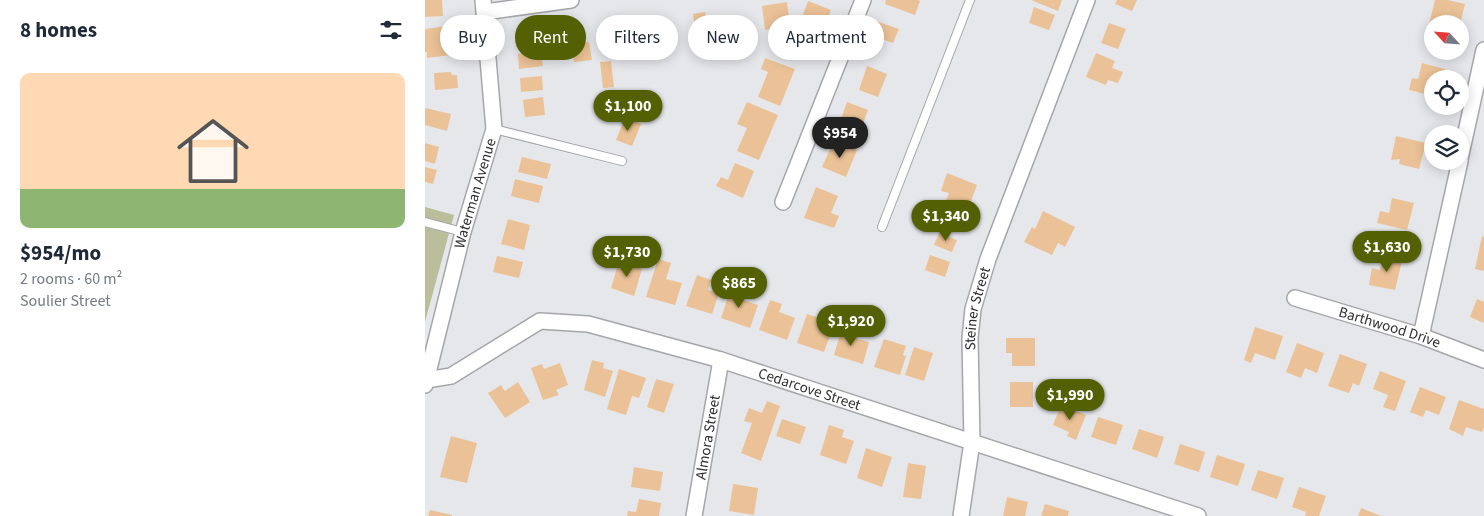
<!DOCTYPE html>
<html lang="en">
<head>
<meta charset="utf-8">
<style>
	:root { --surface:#fff; --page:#f2f2f3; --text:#1f2937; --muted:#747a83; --accent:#536104 }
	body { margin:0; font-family:"Source Sans 3",sans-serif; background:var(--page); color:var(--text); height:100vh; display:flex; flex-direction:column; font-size:19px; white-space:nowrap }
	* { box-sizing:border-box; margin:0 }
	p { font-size:16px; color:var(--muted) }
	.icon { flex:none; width:28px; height:28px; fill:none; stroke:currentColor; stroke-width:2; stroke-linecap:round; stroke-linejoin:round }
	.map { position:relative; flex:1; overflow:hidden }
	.side { display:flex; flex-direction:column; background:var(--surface); width:425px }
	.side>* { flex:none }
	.top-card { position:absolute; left:15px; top:15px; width:475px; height:45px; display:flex; gap:10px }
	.needle { width:32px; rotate:296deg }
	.fabs { position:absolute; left:999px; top:15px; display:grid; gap:10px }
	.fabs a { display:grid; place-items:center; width:45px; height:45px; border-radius:50%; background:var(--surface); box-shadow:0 2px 12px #0003; font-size:25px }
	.price { position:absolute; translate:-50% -42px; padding:0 11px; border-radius:18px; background:var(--accent); color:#fff; font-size:16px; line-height:32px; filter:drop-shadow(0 1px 2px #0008) }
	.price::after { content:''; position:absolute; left:50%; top:30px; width:15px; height:11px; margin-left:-8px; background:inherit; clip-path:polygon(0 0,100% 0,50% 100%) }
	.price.selected { background:#222; color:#fff }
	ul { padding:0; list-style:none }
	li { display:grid; align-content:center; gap:10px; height:265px; padding:0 20px }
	li span { display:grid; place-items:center; height:155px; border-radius:10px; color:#555 }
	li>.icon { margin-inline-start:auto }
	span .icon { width:90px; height:90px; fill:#fffc; stroke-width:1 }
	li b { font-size:21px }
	h2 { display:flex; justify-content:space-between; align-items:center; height:60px; padding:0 20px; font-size:21px }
	.tag { padding:0 18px; border-radius:22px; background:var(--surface); box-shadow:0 2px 12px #0003; font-size:18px; line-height:45px }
	.tag.selected { background:var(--accent); color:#fff }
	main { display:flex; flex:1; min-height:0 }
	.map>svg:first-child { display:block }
	.green { fill:#bbbe9b }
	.building { fill:#ebc297 }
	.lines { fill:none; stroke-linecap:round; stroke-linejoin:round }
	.lane-casing { stroke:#a5a6aa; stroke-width:10 }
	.street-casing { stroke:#a5a6aa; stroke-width:18 }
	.lane { stroke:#fff; stroke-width:8 }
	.street { stroke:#fff; stroke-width:15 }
	.labels { text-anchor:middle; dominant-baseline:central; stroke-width:4; stroke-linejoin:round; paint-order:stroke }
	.street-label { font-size:15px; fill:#2e2e30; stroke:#fff }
</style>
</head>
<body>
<main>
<section class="side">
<h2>8 homes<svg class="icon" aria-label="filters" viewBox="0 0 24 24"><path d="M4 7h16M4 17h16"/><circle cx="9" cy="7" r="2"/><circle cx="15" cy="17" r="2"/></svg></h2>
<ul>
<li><span style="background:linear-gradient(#ffd9b3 75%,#8fb573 0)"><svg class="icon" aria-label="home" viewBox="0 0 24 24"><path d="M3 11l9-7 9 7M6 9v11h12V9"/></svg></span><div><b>$954/mo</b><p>2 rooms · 60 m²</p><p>Soulier Street</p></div></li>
</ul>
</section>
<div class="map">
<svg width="1059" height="516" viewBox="0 0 1059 516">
	<rect width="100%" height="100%" fill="#e6e7eb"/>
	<path class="green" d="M0,207L29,215L0,322Z"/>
	<g class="building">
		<path d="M0,0H17L18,16L0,17Z"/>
		<path d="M461,0H493L495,1L490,15L460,4Z"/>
		<path d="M606,0H637L633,11Z"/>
		<path d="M692,0H712L707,11L690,4Z"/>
		<path d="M1010,0H1023L1040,4L1035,24H1008V38L1001,36Z"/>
		<path d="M383,1L406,10L400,26L377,17Z"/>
		<path d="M362,2L365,26L340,30L337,6Z"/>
		<path d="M609,7L630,15L624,30L604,23Z"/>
		<path d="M280,12L285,40L272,42L268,14Z"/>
		<path d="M204,18L208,47L189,49L186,20Z"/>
		<path d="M227,19L229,42L213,44L211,21Z"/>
		<path d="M451,21L474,29L468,43L445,35Z"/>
		<path d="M684,23L701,29L693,49L676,43Z"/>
		<path d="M22,26L26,55L2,58V52H0V29Z"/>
		<path d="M164,42L167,60L149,62L147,45Z"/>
		<path d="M116,51L118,66L94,69L93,54Z"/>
		<path d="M671,53L690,61L687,68L698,72L693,83L683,80L681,85L661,77Z"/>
		<path d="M340,58L370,69L355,106L333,97L343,72L336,69Z"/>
		<path d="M186,61L189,87L178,88L175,62Z"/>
		<path d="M997,63L1020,69L1017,79H1008V96L984,90L987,78L993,79Z"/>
		<path d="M442,66L462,74L453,97L434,90Z"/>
		<path d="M26,72L27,75H32L33,88L10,90L9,73Z"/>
		<path d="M117,76L118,90L96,92L95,78Z"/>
		<path d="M118,97L120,115L100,117L98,100Z"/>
		<path d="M322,102L353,115L334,160L312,151L322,128L312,124Z"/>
		<path d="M422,102L443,110L434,135L413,127Z"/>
		<path d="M0,108L26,114L22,131L0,125Z"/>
		<path d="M200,117L216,124L207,146L191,140Z"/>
		<path d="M971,136L1001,143L994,169L974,164L975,159L966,160Z"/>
		<path d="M409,140L432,150L421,177L397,167Z"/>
		<path d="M0,143L14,147L10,164L0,161Z"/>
		<path d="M97,157L126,164L122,179L93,172Z"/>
		<path d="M310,163L329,171L318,198L291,186L296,177L303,180Z"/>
		<path d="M0,167L12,170L8,184L0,182Z"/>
		<path d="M522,173L552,185L540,217L518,208L524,193L516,191Z"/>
		<path d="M90,179L118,186L114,203L86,196Z"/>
		<path d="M391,187L413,196L406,213L414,216L409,228L379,218Z"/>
		<path d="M967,198L989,203L982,230L952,223L955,211L964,213Z"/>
		<path d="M618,211L650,227L640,247L633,243L627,255L599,242L607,227L610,229Z"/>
		<path d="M83,219L105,225L99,250L76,244Z"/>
		<path d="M514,233L532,240L527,252L509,245Z"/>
		<path d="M1057,236L1059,237V271L1050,269Z"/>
		<path d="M959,254L978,257L970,290L944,285L947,268L955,270Z"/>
		<path d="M505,255L525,262L520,277L500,270Z"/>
		<path d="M72,256L98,262L94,278L68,272Z"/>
		<path d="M233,259L246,263L241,279L257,283L250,305L221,297Z"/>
		<path d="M194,261L217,269L209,296L186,288Z"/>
		<path d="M272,275L286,280L283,290L294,293L287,314L261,306Z"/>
		<path d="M306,288L320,293L318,300L333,305L325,328L296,318Z"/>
		<path d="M1052,299L1059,302V323L1045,317Z"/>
		<path d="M345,300L357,304L354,312L370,318L362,340L334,330Z"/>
		<path d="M382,314L394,318L391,324L407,330L399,352L372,343Z"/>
		<path d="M830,327L858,336L850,360L830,353L826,363L819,360Z"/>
		<path d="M417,328L434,333L432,339L444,342L438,364L409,355Z"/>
		<path d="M581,338H610V366H587V353H581Z"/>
		<path d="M459,339L481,346L478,355L481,356L475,375L449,367Z"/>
		<path d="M872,343L899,353L892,373L880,368L876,378L861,372Z"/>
		<path d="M489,347L508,353L499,381L480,375Z"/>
		<path d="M915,354L942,364L934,386L928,383L924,393L903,386Z"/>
		<path d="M167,360L179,363L178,368L188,371L180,397L159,390Z"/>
		<path d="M135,363L143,385L131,390L134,395L118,400L106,368L117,364L119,369Z"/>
		<path d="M194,369L221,378L214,398L207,396L201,415L182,409Z"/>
		<path d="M955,371L981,381L970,411L958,407L963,395L948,389Z"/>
		<path d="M231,379L249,384L239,413L222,407Z"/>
		<path d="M93,382L105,402L80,418L63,393L76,385L80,391Z"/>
		<rect x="585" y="382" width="23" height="25"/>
		<path d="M995,387L1021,397L1014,415L1001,410L998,417L985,412Z"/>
		<path d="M1034,400L1059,409V427L1057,432L1041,427L1038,436L1024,429Z"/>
		<path d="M342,401L355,406L336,461L316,453L327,423L319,421L324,408L337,413Z"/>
		<path d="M636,405L661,415L651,440L642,436L644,432L628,425Z"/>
		<path d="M673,417L698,425L691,445L666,437Z"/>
		<path d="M357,419L381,427L375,444L351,436Z"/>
		<path d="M404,425L419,430L417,437L429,441L421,464L395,455Z"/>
		<path d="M714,429L739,437L732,458L707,449Z"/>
		<path d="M26,436L52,443L42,483L15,477Z"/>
		<path d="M755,444L780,452L774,472L749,464Z"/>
		<path d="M441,448L467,457L457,487L432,478Z"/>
		<path d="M792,455L820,464L813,486L785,477Z"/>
		<path d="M483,463L501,466L496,499L478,497Z"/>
		<path d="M209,467L238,472L235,491L206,487Z"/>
		<path d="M833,470L859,478L852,499L826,490Z"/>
		<path d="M308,484L333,488L329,515L304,511Z"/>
		<path d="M874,487L901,496L894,516H880L881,512L867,507Z"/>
		<path d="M582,497L603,502L600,516H578Z"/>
		<path d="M214,499L236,503L234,516H202L203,511L211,512Z"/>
		<path d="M620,504L644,511L643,516H616Z"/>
		<path d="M936,508L956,516H933Z"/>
		<path d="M5,510L27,515V516H3Z"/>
	</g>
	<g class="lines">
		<g class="lane-casing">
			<g id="lane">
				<path d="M69,129L197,161"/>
				<path d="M0,222L38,232"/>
				<path d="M457,227L545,0"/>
			</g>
		</g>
		<g class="street-casing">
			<g id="street">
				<path d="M60,12L146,0"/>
				<path d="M1035,159L1059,50"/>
				<path d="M358,202L438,0"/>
				<path id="s1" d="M870,298L996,336L1059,360"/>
				<path d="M996,336L1035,161"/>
				<path id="s2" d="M1,380L26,376L115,321L163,324L296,360L773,516"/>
				<path id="s3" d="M0,385L38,232L69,129L58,0"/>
				<path id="s4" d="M269,516L296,360"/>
				<path id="s5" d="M536,516L547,442L545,338L548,309L563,259L662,0"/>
			</g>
		</g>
		<use href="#lane" class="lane"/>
		<use href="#street" class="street"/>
	</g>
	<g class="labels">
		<g class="street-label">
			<text stroke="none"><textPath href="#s3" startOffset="198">Waterman Avenue</textPath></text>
			<text stroke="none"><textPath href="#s5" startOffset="209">Steiner Street</textPath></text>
			<text stroke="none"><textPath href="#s1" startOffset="99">Barthwood Drive</textPath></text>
			<text stroke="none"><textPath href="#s2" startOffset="409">Cedarcove Street</textPath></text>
			<text stroke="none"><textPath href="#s4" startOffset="80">Almora Street</textPath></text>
		</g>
	</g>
</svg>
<div class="fabs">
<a><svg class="needle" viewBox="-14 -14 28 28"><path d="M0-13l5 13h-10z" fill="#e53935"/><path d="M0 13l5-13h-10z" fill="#747a83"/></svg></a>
<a><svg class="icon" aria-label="locate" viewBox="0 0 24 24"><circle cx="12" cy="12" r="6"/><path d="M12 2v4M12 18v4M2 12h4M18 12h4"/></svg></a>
<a><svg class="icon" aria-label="layers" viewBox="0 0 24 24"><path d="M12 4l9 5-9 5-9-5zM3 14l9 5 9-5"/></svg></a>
</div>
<b class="price" style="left:203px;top:132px">$1,100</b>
<b class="price selected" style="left:415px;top:159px">$954</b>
<b class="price" style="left:521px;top:242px">$1,340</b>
<b class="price" style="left:962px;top:273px">$1,630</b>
<b class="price" style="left:202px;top:278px">$1,730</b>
<b class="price" style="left:314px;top:309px">$865</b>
<b class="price" style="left:426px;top:347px">$1,920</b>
<b class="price" style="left:645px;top:421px">$1,990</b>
<div class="top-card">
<a class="tag">Buy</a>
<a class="tag selected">Rent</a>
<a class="tag">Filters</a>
<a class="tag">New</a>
<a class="tag">Apartment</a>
</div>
</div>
</main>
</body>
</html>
